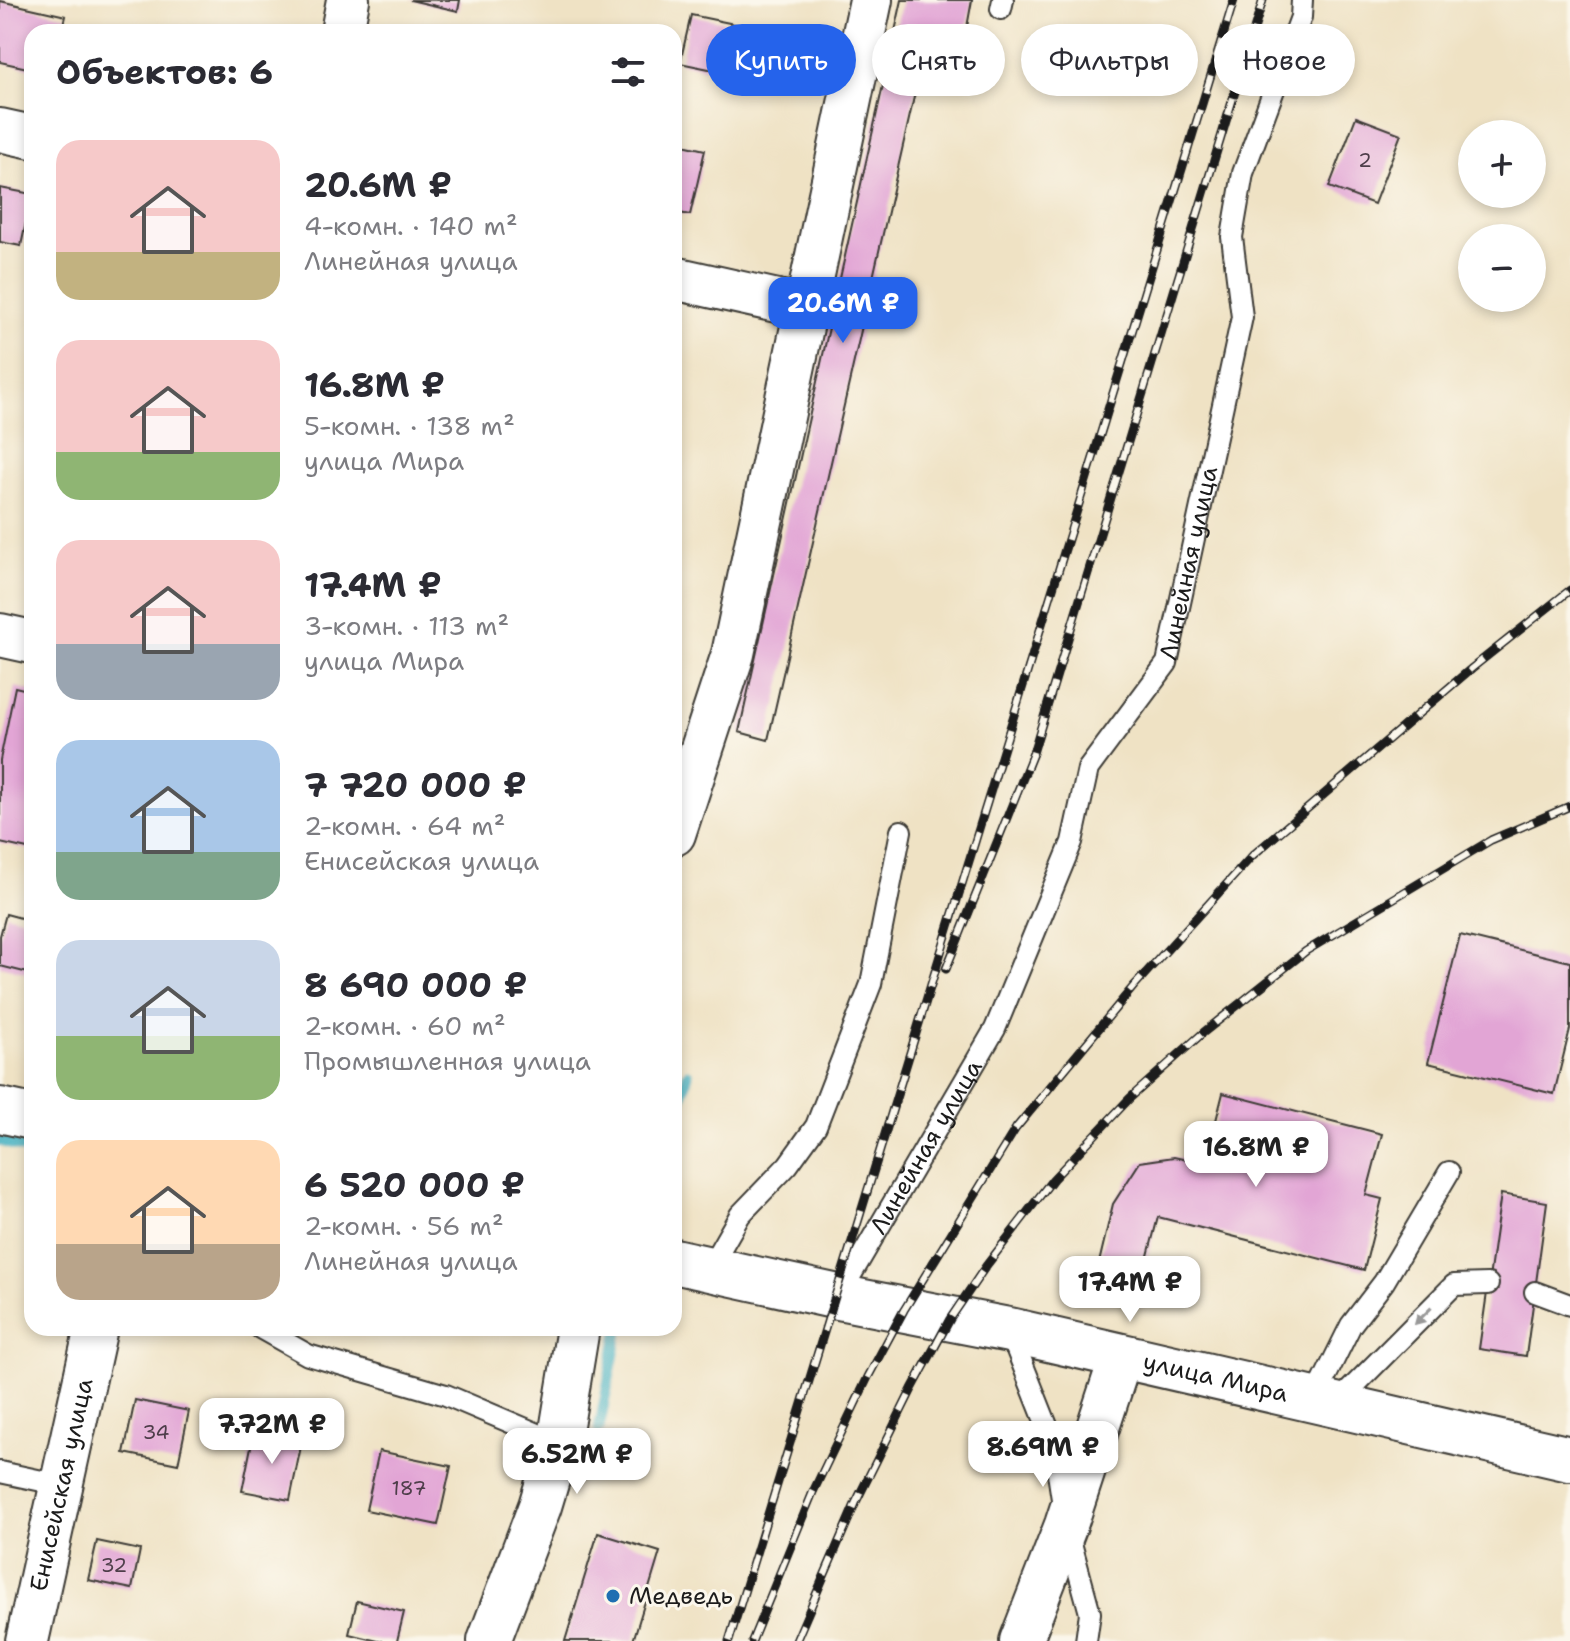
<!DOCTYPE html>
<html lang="ru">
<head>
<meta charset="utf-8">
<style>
	:root { --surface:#fff; --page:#f2f2f3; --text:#2b2b33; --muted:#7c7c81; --accent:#2563eb }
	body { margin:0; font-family:"Shantell Sans",sans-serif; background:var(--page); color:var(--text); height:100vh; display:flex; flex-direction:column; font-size:30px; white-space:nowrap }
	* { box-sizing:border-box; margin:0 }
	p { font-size:26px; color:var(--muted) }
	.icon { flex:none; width:44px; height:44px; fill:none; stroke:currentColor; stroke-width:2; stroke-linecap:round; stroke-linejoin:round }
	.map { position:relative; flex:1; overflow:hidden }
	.drawer { position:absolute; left:24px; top:24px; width:658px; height:1312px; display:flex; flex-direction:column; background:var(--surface); border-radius:24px; box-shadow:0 4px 12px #0003 }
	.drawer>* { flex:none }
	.banner { position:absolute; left:706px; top:24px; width:744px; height:72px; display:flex; gap:16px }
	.controls { position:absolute; left:1458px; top:120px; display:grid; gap:16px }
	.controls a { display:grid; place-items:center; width:88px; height:88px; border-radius:50%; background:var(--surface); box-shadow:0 4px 12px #0003; font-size:40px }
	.price { position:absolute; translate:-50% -68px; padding:0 18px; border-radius:16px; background:#fff; color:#222; font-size:26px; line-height:52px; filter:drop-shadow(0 2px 4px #0008) }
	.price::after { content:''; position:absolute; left:50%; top:48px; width:24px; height:18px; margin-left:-12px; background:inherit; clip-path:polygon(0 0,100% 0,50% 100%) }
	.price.on { background:var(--accent); color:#fff }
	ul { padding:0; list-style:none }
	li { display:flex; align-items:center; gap:24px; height:200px; padding:0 32px }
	li span { display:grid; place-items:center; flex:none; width:224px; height:160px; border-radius:24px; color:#555 }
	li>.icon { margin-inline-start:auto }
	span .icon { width:96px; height:96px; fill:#fffc; stroke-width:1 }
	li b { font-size:34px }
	h2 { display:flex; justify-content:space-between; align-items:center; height:96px; padding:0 32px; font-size:34px }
	.pill { padding:0 28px; border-radius:36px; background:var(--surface); box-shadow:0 4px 12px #0003; font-size:28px; line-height:72px }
	.pill.on { background:var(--accent); color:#fff }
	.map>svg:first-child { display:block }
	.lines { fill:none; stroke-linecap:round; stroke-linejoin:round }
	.stream { stroke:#44b0c1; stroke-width:11 }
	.building { fill:#e2a5d5 }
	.service-casing { stroke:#3c3a35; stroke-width:24 }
	.minor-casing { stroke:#3c3a35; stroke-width:46 }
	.secondary-casing { stroke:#3c3a35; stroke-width:48 }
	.service { stroke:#fff; stroke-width:20 }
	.minor { stroke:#fff; stroke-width:42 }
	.secondary { stroke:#fff; stroke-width:44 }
	.rail-casing { stroke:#1c1c1c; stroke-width:9 }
	.rail { stroke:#fbf7ec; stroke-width:6; stroke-dasharray:18; stroke-linecap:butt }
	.oneway { fill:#999 }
	.poi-dot { fill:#1f6fb2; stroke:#fbf7ec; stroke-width:3 }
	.labels { text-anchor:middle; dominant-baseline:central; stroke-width:6; stroke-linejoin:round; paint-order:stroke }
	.number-label { font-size:20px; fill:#4e3e4a }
	.street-label { font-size:24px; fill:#1c1c1c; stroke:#fbf7ec }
	.poi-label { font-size:24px; fill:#1c1c1c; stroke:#fbf7ec; text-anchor:start }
</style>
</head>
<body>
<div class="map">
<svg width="1570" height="1641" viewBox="0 0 1570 1641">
	<rect width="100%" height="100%" fill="#fbf7ec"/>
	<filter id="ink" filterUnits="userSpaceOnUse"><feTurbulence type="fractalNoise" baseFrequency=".0125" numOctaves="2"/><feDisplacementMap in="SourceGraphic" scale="16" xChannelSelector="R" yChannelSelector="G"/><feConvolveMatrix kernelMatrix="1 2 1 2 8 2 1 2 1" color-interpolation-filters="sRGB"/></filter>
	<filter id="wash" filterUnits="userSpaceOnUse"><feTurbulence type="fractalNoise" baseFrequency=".006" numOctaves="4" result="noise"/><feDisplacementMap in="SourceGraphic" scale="32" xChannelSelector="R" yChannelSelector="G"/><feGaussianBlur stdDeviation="1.8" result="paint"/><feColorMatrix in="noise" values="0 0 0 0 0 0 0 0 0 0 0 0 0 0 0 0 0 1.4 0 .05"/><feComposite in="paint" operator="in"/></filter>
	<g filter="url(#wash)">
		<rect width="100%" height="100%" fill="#efe2c4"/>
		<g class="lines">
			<g class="stream">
				<path d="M674,1126L688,1074"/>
				<path d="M0,1141L32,1151"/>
				<path d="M599,1429L619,1328"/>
			</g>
		</g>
		<g id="blocks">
			<g class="building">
				<path d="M410,0H460L458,11Z"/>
				<path d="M902,0H972L965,38L929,31L768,740L739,732Z"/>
				<path d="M0,1L66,16L62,32H32V69L0,62Z"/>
				<path d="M691,15L749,27L738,75L680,63Z"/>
				<path d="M1356,117L1401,134L1374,204L1329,187Z"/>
				<path d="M674,143L705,150L690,215L674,212Z"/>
				<path d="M0,188L32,194L21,246L0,242Z"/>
				<path d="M15,687L32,691V850L0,843V760Z"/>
				<path d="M6,914L32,921V974L0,966V936Z"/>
				<path d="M1460,935L1570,962V1029L1554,1094L1428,1063Z"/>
				<path d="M1223,1093L1382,1134L1366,1195L1382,1199L1364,1270L1158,1217L1141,1283L1097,1271L1113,1204L1140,1162L1174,1157L1205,1164Z"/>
				<path d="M1501,1194L1547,1202L1526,1356L1479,1349Z"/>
				<path d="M135,1400L189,1411L178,1464L124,1453Z"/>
				<path d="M254,1432L302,1441L290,1500L242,1491Z"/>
				<path d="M379,1451L451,1466L438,1525L366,1510Z"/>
				<path d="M598,1533L660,1552L633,1641H565Z"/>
				<path d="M97,1541L140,1550L132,1589L88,1580Z"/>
				<path d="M357,1601L404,1612L397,1641H378L349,1634Z"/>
			</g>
		</g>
	</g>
	<g filter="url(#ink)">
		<use href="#blocks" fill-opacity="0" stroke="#3c3a35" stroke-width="2"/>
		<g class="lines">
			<g class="service-casing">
				<g id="service">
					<path d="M1001,9L1003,0"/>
					<path d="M709,1269L740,1215L788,1165L816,1126L871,984L901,831"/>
					<path d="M1535,1292L1570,1305"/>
					<path id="s1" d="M838,1297L995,1029L1072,842L1088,769L1167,663L1242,317L1232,237L1243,173L1301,17L1302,0"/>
					<path d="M260,1328L308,1355L446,1395L559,1443"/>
					<path d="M1009,1330L1053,1441L1066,1525L1090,1613L1086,1641"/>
					<path d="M1313,1402L1351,1325L1384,1282L1449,1172"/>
					<path d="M1334,1406L1454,1285L1488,1284"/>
					<path d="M0,1472L61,1485"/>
				</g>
			</g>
			<g class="minor-casing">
				<g id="minor">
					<path d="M342,32L348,0"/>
					<path d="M0,130L32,137"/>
					<path d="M674,278L804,307"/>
					<path d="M0,635L32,642"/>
					<path d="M674,834L733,654L871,0"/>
					<path id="s2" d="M27,1641L96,1328"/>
					<path d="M489,1641L540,1506L559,1443L578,1328"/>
					<path d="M1021,1641L1066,1525L1121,1357"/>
				</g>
			</g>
			<g class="secondary-casing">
				<g id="secondary">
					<path d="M0,1110L32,1117"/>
					<path id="s3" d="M674,1261L838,1297L1009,1330L1570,1459"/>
				</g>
			</g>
			<use href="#service" class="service"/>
			<use href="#minor" class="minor"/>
			<use href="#secondary" class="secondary"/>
			<g class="rail-casing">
				<g id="rail">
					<path d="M946,969L1033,753L1263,0"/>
					<path d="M729,1641L1234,0"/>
					<path d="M752,1641L813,1492L868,1377L904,1310L1016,1128L1134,986L1253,855L1472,668L1570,590"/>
					<path d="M796,1641L856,1502L912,1389L950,1319L986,1266L1053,1179L1130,1098L1204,1032L1306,951L1491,840L1570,806"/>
				</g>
			</g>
			<use href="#rail" class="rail"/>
		</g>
		<defs><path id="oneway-solid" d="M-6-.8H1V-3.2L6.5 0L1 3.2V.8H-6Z" transform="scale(2)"/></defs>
		<use class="oneway" href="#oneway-solid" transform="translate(1423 1316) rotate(135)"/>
	</g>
	<circle class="poi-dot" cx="613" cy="1596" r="8"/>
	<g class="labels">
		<g class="number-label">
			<text x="1365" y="160">2</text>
			<text x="156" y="1432">34</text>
			<text x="409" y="1488">187</text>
			<text x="114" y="1565">32</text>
		</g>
		<g class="street-label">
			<text stroke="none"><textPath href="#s1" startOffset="822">Линейная улица</textPath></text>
			<text stroke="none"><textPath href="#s1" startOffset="174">Линейная улица</textPath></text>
			<text stroke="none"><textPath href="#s3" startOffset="554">улица Мира</textPath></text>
			<text stroke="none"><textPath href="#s2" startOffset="160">Енисейская улица</textPath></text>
		</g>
		<g class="poi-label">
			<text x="629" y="1596">Медведь</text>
		</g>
	</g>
</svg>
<div class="controls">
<a>+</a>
<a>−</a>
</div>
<b class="price on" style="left:843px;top:345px">20.6M ₽</b>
<b class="price" style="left:1256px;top:1189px">16.8M ₽</b>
<b class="price" style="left:1130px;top:1324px">17.4M ₽</b>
<b class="price" style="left:272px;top:1466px">7.72M ₽</b>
<b class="price" style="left:1043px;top:1489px">8.69M ₽</b>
<b class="price" style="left:577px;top:1496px">6.52M ₽</b>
<div class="banner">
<a class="pill on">Купить</a>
<a class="pill">Снять</a>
<a class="pill">Фильтры</a>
<a class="pill">Новое</a>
</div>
<section class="drawer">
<h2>Объектов: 6<svg class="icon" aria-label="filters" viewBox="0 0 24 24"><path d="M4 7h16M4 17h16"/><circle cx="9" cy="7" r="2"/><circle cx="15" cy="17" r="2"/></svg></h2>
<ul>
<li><span style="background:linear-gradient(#f6c9c9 70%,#c2b280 0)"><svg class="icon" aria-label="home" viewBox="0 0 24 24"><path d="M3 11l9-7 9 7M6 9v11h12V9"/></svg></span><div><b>20.6M ₽</b><p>4-комн. · 140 m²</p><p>Линейная улица</p></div></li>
<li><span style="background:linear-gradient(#f6c9c9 70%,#8fb573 0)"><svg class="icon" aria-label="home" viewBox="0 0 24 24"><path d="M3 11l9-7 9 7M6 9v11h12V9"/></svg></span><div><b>16.8M ₽</b><p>5-комн. · 138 m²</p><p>улица Мира</p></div></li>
<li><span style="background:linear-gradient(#f6c9c9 65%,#9aa5b1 0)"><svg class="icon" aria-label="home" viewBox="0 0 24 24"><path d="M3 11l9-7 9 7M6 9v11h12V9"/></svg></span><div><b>17.4M ₽</b><p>3-комн. · 113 m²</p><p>улица Мира</p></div></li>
<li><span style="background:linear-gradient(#a9c7e8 70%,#7fa58c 0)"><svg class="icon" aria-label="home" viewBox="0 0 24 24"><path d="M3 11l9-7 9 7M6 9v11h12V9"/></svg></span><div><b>7 720 000 ₽</b><p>2-комн. · 64 m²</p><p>Енисейская улица</p></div></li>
<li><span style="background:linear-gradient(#c9d6e8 60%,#8fb573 0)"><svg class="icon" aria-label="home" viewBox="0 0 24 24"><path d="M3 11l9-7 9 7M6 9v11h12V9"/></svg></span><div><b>8 690 000 ₽</b><p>2-комн. · 60 m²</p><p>Промышленная улица</p></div></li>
<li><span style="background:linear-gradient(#ffd9b3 65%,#b9a48a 0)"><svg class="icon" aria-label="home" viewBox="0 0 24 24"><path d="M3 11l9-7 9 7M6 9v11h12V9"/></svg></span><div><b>6 520 000 ₽</b><p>2-комн. · 56 m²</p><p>Линейная улица</p></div></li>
</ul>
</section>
</div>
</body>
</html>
